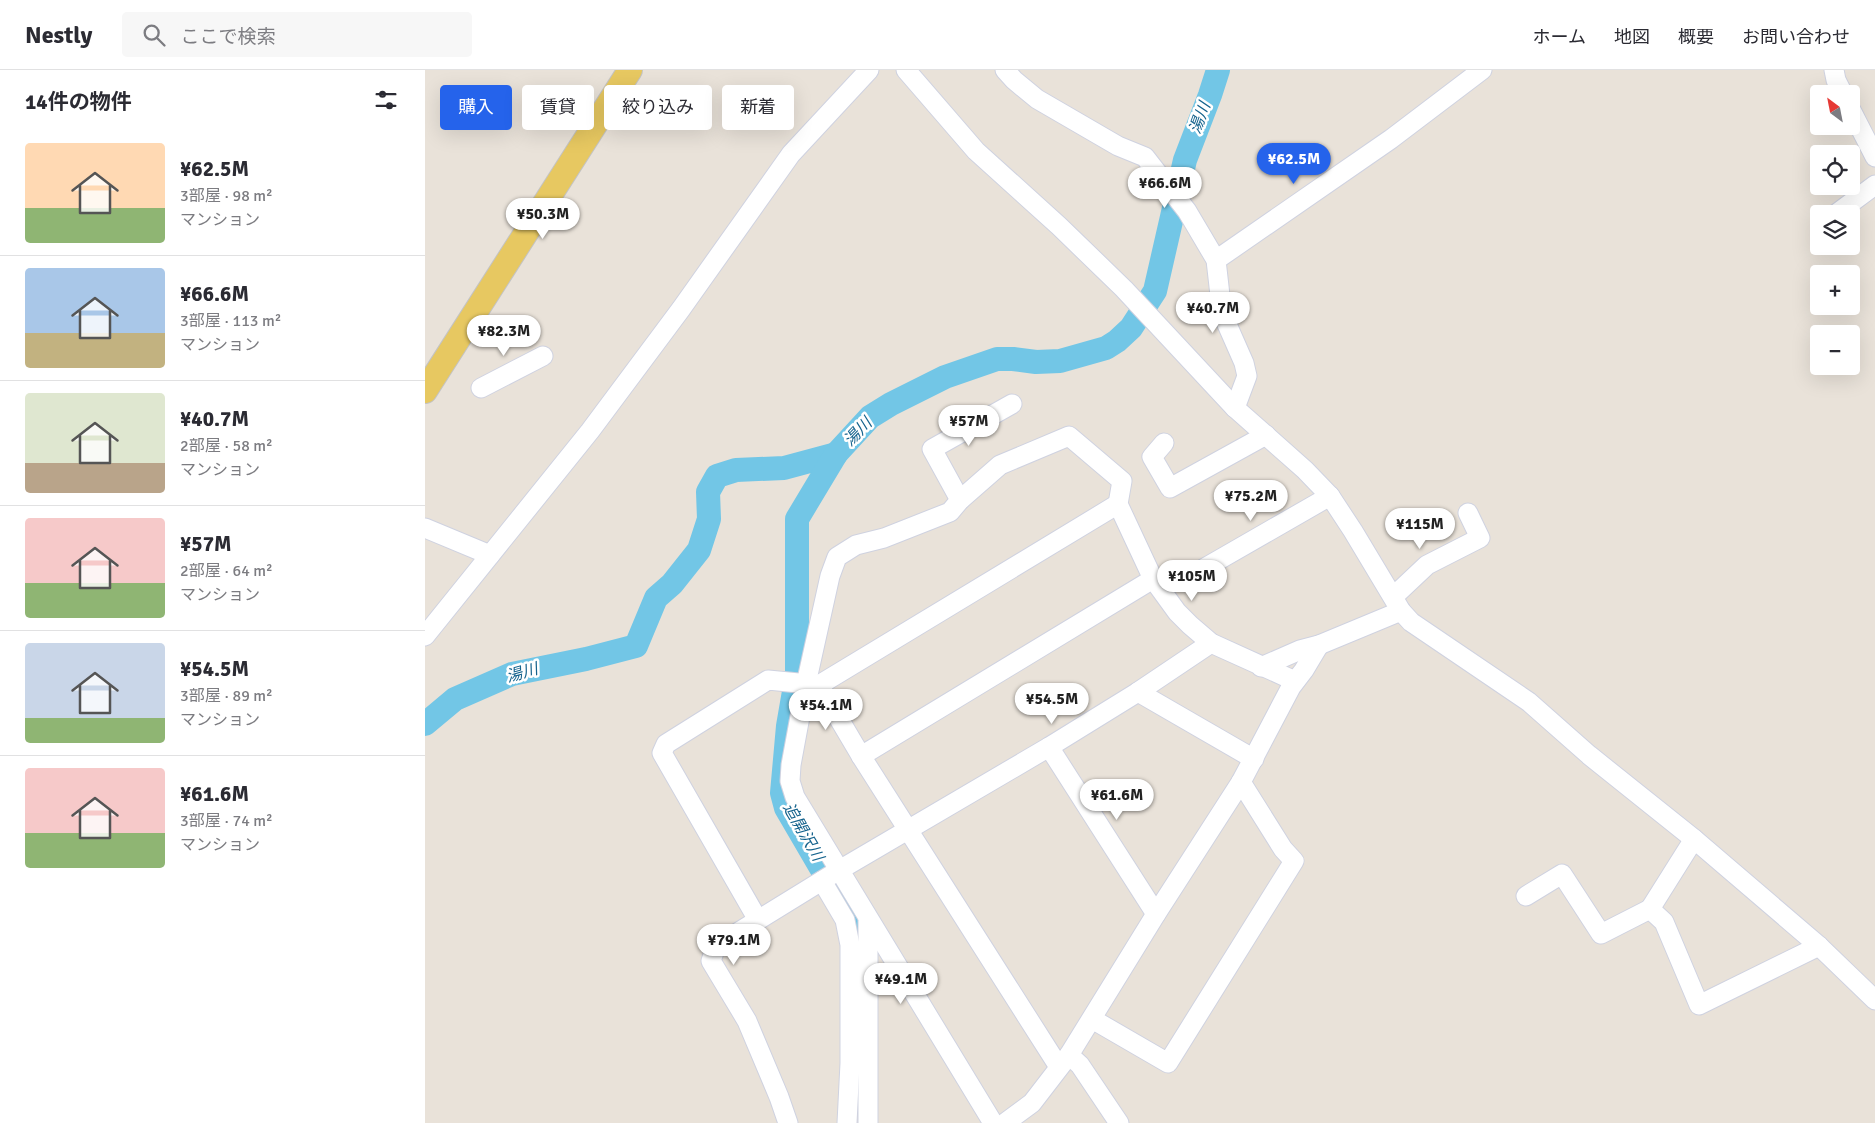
<!DOCTYPE html>
<html lang="ja">
<head>
<meta charset="utf-8">
<style>
	:root { --surface:#fff; --page:#f7f7f7; --text:#2b2b33; --muted:#7c7c81; --line:#e1e1e2; --accent:#2563eb }
	body { margin:0; font-family:Signika,"Noto Sans JP",sans-serif; background:var(--page); color:var(--text); height:100vh; display:flex; flex-direction:column; font-size:19px; white-space:nowrap }
	* { box-sizing:border-box; margin:0 }
	p { font-size:16px; color:var(--muted) }
	.icon { flex:none; width:28px; height:28px; fill:none; stroke:currentColor; stroke-width:2; stroke-linecap:round; stroke-linejoin:round }
	.map { position:relative; flex:1; overflow:hidden }
	.drawer { display:flex; flex-direction:column; background:var(--surface); width:425px }
	.drawer>* { flex:none }
	.top-card { position:absolute; left:15px; top:15px; width:475px; height:45px; display:flex; gap:10px }
	.needle { width:32px; rotate:328deg }
	.fabs { position:absolute; left:1385px; top:15px; display:grid; gap:10px }
	.fabs a { display:grid; place-items:center; width:50px; height:50px; border-radius:5px; background:var(--surface); box-shadow:0 5px 20px #0002; font-size:25px }
	.price { position:absolute; translate:-50% -42px; padding:0 11px; border-radius:18px; background:#fff; color:#222; font-size:16px; line-height:32px; filter:drop-shadow(0 1px 2px #0008) }
	.price::after { content:''; position:absolute; left:50%; top:30px; width:15px; height:11px; margin-left:-8px; background:inherit; clip-path:polygon(0 0,100% 0,50% 100%) }
	.price.on { background:var(--accent); color:#fff }
	ul { padding:0; list-style:none }
	li { display:flex; align-items:center; gap:15px; height:125px; padding:0 25px }
	li+li { border-top:1px solid var(--line) }
	li span { display:grid; place-items:center; flex:none; width:140px; height:100px; border-radius:5px; color:#555 }
	li>.icon { margin-inline-start:auto }
	span .icon { width:60px; height:60px; fill:#fffc; stroke-width:1 }
	li b { font-size:21px }
	h2 { display:flex; justify-content:space-between; align-items:center; height:60px; padding:0 25px; font-size:21px }
	.chip { padding:0 18px; border-radius:5px; background:var(--surface); box-shadow:0 5px 20px #0002; font-size:18px; line-height:45px }
	.chip.on { background:var(--accent); color:#fff }
	header { display:flex; align-items:center; gap:30px; box-sizing:border-box; height:70px; padding:0 25px; background:var(--surface); border-bottom:1px solid var(--line) }
	header strong { font-size:24px }
	nav { display:flex; gap:28px; margin-inline-start:auto; font-size:18px }
	.search { width:350px; height:45px; background:var(--page); display:flex; align-items:center; gap:12px; box-sizing:border-box; padding:0 18px; border-radius:5px; color:var(--muted); font-size:19px }
	main { display:flex; flex:1; min-height:0 }
	.map>svg:first-child { display:block }
	.lines { fill:none; stroke-linecap:round; stroke-linejoin:round }
	.river { stroke:#72c6e6; stroke-width:24 }
	.minor-casing { stroke:#cfd2e0; stroke-width:21 }
	.major-casing { stroke:#c3c3c3; stroke-width:26 }
	.minor { stroke:#fff; stroke-width:19 }
	.major { stroke:#e7c861; stroke-width:24 }
	.labels { text-anchor:middle; dominant-baseline:central; stroke-width:5; stroke-linejoin:round; paint-order:stroke }
	.water-label { font-size:16px; font-style:italic; fill:#15638d; stroke:#fff }
</style>
</head>
<body>
<header>
<strong>Nestly</strong>
<div class="search"><svg class="icon" aria-label="search" viewBox="0 0 24 24"><circle cx="10" cy="10" r="6"/><path d="M15 15l6 6"/></svg>ここで検索</div>
<nav><a>ホーム</a><a>地図</a><a>概要</a><a>お問い合わせ</a></nav>
</header>
<main>
<section class="drawer">
<h2>14件の物件<svg class="icon" aria-label="filters" viewBox="0 0 24 24"><path d="M4 7h16M4 17h16"/><circle cx="9" cy="7" r="2"/><circle cx="15" cy="17" r="2"/></svg></h2>
<ul>
<li><span style="background:linear-gradient(#ffd9b3 65%,#8fb573 0)"><svg class="icon" aria-label="home" viewBox="0 0 24 24"><path d="M3 11l9-7 9 7M6 9v11h12V9"/></svg></span><div><b>¥62.5M</b><p>3部屋 · 98 m²</p><p>マンション</p></div></li>
<li><span style="background:linear-gradient(#a9c7e8 65%,#c2b280 0)"><svg class="icon" aria-label="home" viewBox="0 0 24 24"><path d="M3 11l9-7 9 7M6 9v11h12V9"/></svg></span><div><b>¥66.6M</b><p>3部屋 · 113 m²</p><p>マンション</p></div></li>
<li><span style="background:linear-gradient(#dfe7d0 70%,#b9a48a 0)"><svg class="icon" aria-label="home" viewBox="0 0 24 24"><path d="M3 11l9-7 9 7M6 9v11h12V9"/></svg></span><div><b>¥40.7M</b><p>2部屋 · 58 m²</p><p>マンション</p></div></li>
<li><span style="background:linear-gradient(#f6c9c9 65%,#8fb573 0)"><svg class="icon" aria-label="home" viewBox="0 0 24 24"><path d="M3 11l9-7 9 7M6 9v11h12V9"/></svg></span><div><b>¥57M</b><p>2部屋 · 64 m²</p><p>マンション</p></div></li>
<li><span style="background:linear-gradient(#c9d6e8 75%,#8fb573 0)"><svg class="icon" aria-label="home" viewBox="0 0 24 24"><path d="M3 11l9-7 9 7M6 9v11h12V9"/></svg></span><div><b>¥54.5M</b><p>3部屋 · 89 m²</p><p>マンション</p></div></li>
<li><span style="background:linear-gradient(#f6c9c9 65%,#8fb573 0)"><svg class="icon" aria-label="home" viewBox="0 0 24 24"><path d="M3 11l9-7 9 7M6 9v11h12V9"/></svg></span><div><b>¥61.6M</b><p>3部屋 · 74 m²</p><p>マンション</p></div></li>
</ul>
</section>
<div class="map">
<svg width="1450" height="1053" viewBox="0 0 1450 1053">
	<rect width="100%" height="100%" fill="#e9e2d9"/>
	<g class="lines">
		<g class="river">
			<path d="M0,654L30,629L87,604L161,589L211,576L231,528L247,514L274,480L284,449L283,422L292,406L311,400L359,398L411,384"/>
			<path d="M434,898L432,860L423,837L403,810L361,738L357,723L363,656L372,604V449L411,384L445,347L466,334L520,307L572,289H588L611,292L635,291L681,278L692,271L706,258L730,221L760,90L785,25L793,0"/>
		</g>
		<g class="minor-casing">
			<g id="minor">
				<path d="M481,0L551,81L634,156L699,219L810,338L880,400L905,426L928,461L976,541L986,552L1104,632L1164,685L1269,769L1394,876L1450,930"/>
				<path d="M580,0L589,10L612,29L693,76L720,87L762,141L791,190L797,243L819,293L822,306L810,338"/>
				<path d="M1409,0L1411,10L1418,24"/>
				<path d="M1426,40L1450,87"/>
				<path d="M1411,144L1450,115"/>
				<path d="M791,190L966,69L1057,0"/>
				<path d="M56,318L118,286"/>
				<path d="M739,373L727,387L745,418L841,365"/>
				<path d="M535,430L507,379L587,334"/>
				<path d="M0,458L65,485"/>
				<path d="M764,507L905,426"/>
				<path d="M968,527L1002,495L1055,468L1043,443"/>
				<path d="M0,566L165,361L256,239L366,84L444,0"/>
				<path d="M836,597L875,580L894,575L976,541"/>
				<path d="M394,615L693,434"/>
				<path d="M713,622L829,689"/>
				<path d="M624,677L731,844"/>
				<path d="M436,686L728,509"/>
				<path d="M1269,769L1225,839L1239,852L1274,935L1394,876"/>
				<path d="M397,811L420,850L425,875V993L422,1053"/>
				<path d="M1101,826L1137,804L1176,864L1225,839"/>
				<path d="M333,850L237,683L241,674L343,610L394,615L436,686L634,997"/>
				<path d="M667,949L743,993L869,791L858,779L816,712"/>
				<path d="M644,985L655,995L694,1053"/>
				<path d="M363,1053L354,1027L322,951L286,891L291,876L411,802L624,677L713,622L786,573"/>
				<path d="M443,1053V851"/>
				<path d="M568,1053L370,727L365,711L366,695L381,614L405,506L412,487L431,475L459,468L525,442L535,430L575,395L644,366L697,411L693,434L728,509L752,542L765,555L786,573L870,611"/>
				<path d="M580,1053L607,1033L644,985L731,844L816,712L866,617L879,600L894,575"/>
			</g>
		</g>
		<g class="major-casing">
			<path id="major" d="M0,321L205,0"/>
		</g>
		<use href="#minor" class="minor"/>
		<use href="#major" class="major"/>
	</g>
	<g class="labels">
		<g class="water-label">
			<text transform="translate(775 48) rotate(-70)">湯川</text>
			<text transform="translate(433 362) rotate(-46)">湯川</text>
			<text transform="translate(97 603) rotate(-16)">湯川</text>
			<text transform="translate(378 762) rotate(60)">追開沢川</text>
		</g>
	</g>
</svg>
<div class="fabs">
<a><svg class="needle" viewBox="-14 -14 28 28"><path d="M0-13l5 13h-10z" fill="#e53935"/><path d="M0 13l5-13h-10z" fill="#7c7c81"/></svg></a>
<a><svg class="icon" aria-label="locate" viewBox="0 0 24 24"><circle cx="12" cy="12" r="6"/><path d="M12 2v4M12 18v4M2 12h4M18 12h4"/></svg></a>
<a><svg class="icon" aria-label="layers" viewBox="0 0 24 24"><path d="M12 4l9 5-9 5-9-5zM3 14l9 5 9-5"/></svg></a>
<a>+</a>
<a>−</a>
</div>
<b class="price on" style="left:869px;top:115px">¥62.5M</b>
<b class="price" style="left:740px;top:139px">¥66.6M</b>
<b class="price" style="left:118px;top:170px">¥50.3M</b>
<b class="price" style="left:788px;top:264px">¥40.7M</b>
<b class="price" style="left:79px;top:287px">¥82.3M</b>
<b class="price" style="left:544px;top:377px">¥57M</b>
<b class="price" style="left:826px;top:452px">¥75.2M</b>
<b class="price" style="left:995px;top:480px">¥115M</b>
<b class="price" style="left:767px;top:532px">¥105M</b>
<b class="price" style="left:627px;top:655px">¥54.5M</b>
<b class="price" style="left:401px;top:661px">¥54.1M</b>
<b class="price" style="left:692px;top:751px">¥61.6M</b>
<b class="price" style="left:309px;top:896px">¥79.1M</b>
<b class="price" style="left:476px;top:935px">¥49.1M</b>
<div class="top-card">
<a class="chip on">購入</a>
<a class="chip">賃貸</a>
<a class="chip">絞り込み</a>
<a class="chip">新着</a>
</div>
</div>
</main>
</body>
</html>
